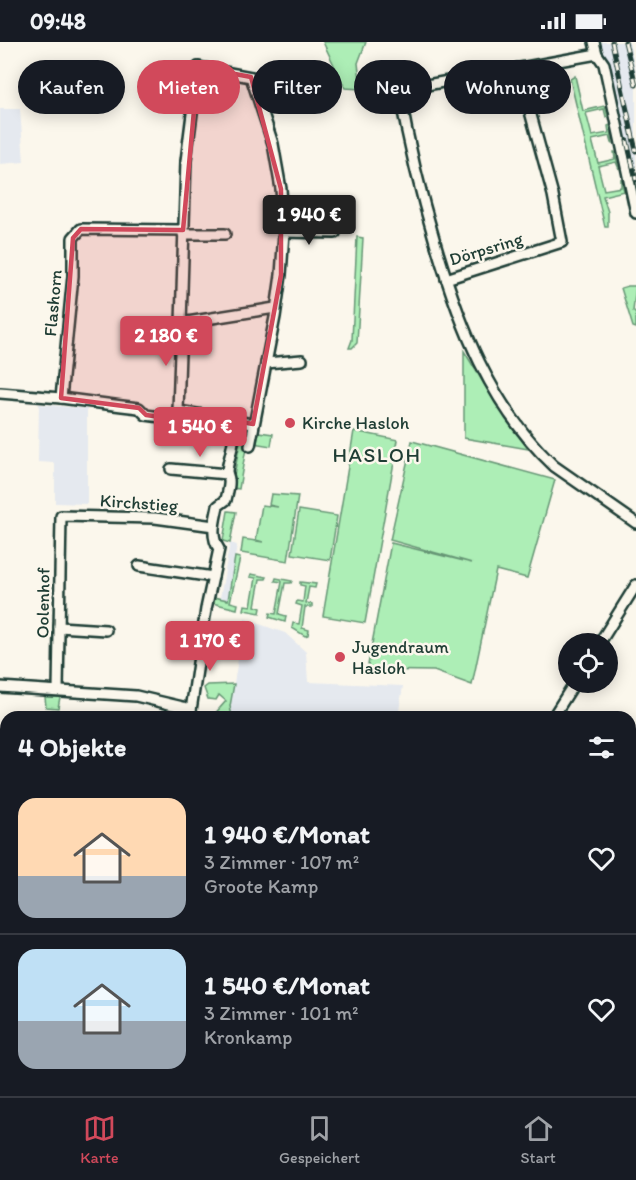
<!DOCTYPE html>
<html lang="de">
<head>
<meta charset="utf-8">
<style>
	:root { --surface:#171b24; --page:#20242c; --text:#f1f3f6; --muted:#9ea1a6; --line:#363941; --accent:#d1495b }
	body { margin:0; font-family:Itim,sans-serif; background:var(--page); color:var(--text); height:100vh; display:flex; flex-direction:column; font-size:22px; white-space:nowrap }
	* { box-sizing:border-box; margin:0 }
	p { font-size:20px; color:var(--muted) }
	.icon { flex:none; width:33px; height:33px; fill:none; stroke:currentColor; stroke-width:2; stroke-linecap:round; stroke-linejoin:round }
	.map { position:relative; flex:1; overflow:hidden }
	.side { position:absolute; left:0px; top:669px; width:636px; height:386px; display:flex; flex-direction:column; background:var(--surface); border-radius:18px 18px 0 0; box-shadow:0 3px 15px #0003 }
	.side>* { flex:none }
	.hud { position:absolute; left:18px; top:18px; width:600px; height:54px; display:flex; gap:12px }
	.buttons { position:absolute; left:558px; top:591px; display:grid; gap:12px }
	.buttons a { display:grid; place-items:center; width:60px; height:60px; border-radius:50%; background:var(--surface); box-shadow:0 3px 15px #0003; font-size:30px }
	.price { position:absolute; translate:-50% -51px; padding:0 14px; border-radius:6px; background:var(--accent); color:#fff; font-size:20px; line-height:39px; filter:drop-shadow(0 2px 3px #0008) }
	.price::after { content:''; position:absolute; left:50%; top:36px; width:18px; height:14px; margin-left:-9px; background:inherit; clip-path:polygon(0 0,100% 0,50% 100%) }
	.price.on { background:#222; color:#fff }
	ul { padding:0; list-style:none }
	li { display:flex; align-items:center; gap:18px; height:150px; padding:0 18px }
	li+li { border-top:2px solid var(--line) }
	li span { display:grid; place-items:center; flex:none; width:168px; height:120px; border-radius:18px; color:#555 }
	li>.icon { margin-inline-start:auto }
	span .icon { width:72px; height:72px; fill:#fffc; stroke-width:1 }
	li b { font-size:26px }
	h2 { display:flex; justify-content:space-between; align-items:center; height:72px; padding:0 18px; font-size:26px }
	.tag { padding:0 21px; border-radius:27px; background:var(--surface); box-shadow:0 3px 15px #0003; font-size:21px; line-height:54px }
	.tag.on { background:var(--accent); color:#fff }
	.status { display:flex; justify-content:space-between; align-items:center; height:42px; padding:0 30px; background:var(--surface); direction:ltr }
	.status svg { height:16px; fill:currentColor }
	.menu { display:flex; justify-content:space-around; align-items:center; height:84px; border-top:2px solid var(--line); background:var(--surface); font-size:16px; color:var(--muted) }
	.menu a { display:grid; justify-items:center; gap:3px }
	.menu .on { color:var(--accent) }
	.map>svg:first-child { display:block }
	.built { fill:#e5e9ef }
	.green { fill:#adeeb6; stroke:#669675; stroke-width:1.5 }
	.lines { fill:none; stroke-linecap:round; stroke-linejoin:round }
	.minor-casing { stroke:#1f3d34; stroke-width:14 }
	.secondary-casing { stroke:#1f3d34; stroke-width:18 }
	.minor { stroke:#fbf7ec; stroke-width:9 }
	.secondary { stroke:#fbf7ec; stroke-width:14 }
	.rail-casing { stroke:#1f3d34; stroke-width:5 }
	.rail { stroke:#fbf7ec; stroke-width:3; stroke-dasharray:9; stroke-linecap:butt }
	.marked { fill:#d1495b; fill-opacity:0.2; stroke:#d1495b; stroke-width:4.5; stroke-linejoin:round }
	.poi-dot { fill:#d1495b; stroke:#fbf7ec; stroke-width:2 }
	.labels { text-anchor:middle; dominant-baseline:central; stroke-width:5; stroke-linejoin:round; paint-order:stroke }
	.street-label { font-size:18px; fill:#1f3d34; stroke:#fbf7ec }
	.poi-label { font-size:18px; fill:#1f3d34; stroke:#fbf7ec; text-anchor:start }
	.quarter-label { font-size:21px; letter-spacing:1.5px; fill:#1f3d34; stroke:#fbf7ec }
</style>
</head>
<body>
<div class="status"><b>09:48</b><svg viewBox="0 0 49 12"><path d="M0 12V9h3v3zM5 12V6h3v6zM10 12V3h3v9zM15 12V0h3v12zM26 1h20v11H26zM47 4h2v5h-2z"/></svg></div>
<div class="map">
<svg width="636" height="1054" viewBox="0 0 636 1054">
	<rect width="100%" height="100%" fill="#fbf7ec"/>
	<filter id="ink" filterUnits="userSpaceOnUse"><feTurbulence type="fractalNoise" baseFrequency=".0167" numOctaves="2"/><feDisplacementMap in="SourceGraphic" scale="12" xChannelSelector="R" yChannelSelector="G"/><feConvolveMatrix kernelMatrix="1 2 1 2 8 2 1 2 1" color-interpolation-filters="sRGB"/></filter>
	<g filter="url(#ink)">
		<g class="built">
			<path d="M601,0H629L633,17L636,29V151Z"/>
			<path d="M0,67H20L24,120L0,122Z"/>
			<path d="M39,362L87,367V462L55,461V421L38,420Z"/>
			<path d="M230,501L237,503L228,558L220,556Z"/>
			<path d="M245,577L285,591L306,610L308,640L403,644L398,675H232L230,664Z"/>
		</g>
		<g class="green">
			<path d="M323,0H366L358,21L361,47L345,46Z"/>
			<path d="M575,34L583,69L605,64L608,74L606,75L604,67L586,71L592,94L609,91L608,84L610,83L613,101H612L610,94L592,98L598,121L615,117L614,110H615L619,127L616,120L598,124L604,148L621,145V136L624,149L603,154L608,170V185H605L570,37Z"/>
			<path d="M357,195L363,196L357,301L352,306H349L352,298Z"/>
			<path d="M628,244H636L633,269L636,272V286L633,285L621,246Z"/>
			<path d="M464,309L497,363L528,407L464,396Z"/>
			<path d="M354,389L398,398L365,581L323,574Z"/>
			<path d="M259,390L273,392L271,404L253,401L257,400Z"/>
			<path d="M240,399L247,400L239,447L232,446Z"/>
			<path d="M412,399L555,438L527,536L496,528L472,643L434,629L367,628L391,501L472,521L390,498Z"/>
			<path d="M271,452L298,454L288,519L241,511L243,497L263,500L256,498L262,463L278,465L269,463Z"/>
			<path d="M299,468L337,474L330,518L292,512Z"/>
			<path d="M228,469L236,470L230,501L223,499Z"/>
			<path d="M235,515L240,516L230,560L238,562L237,567L212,561L213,555L228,558Z"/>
			<path d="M251,532L267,535L266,537H260L255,564L261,566L260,571L244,568L245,563L251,564L256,536L250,535Z"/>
			<path d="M276,536L292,539L291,541H285L279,572L286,574L285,580L269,575L270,571L276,572L282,540L275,539Z"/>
			<path d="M300,540L316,542L315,546L309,545L306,561L312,562V565H305L302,586L309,588L308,593L305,594L292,586L293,581L299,582L302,564L296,562L297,559L303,560L305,544L300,543Z"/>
			<path d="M234,642L230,664L232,675L226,672L227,675H212L226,659L219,653L216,658L208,657L204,646L208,643Z"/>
			<path d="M45,655H60L58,666L46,665Z"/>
			<path d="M630,922L636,923V1054H511L510,1049L630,1048Z"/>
			<path d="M0,962H6V1048H302L305,1054H0Z"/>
		</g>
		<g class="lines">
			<g class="minor-casing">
				<g id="minor">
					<path d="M594,0L597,12L604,22L636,171"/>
					<path d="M597,12L399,48C408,99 420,150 435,200C459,282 490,364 554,424L636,481"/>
					<path d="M251,35L309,49"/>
					<path d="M284,190L335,191"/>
					<path d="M183,192H225"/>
					<path d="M446,237L562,200L553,153L518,26"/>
					<path d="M266,321L302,318"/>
					<path d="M0,351L61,356L122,364L139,366L146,373L168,376L178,369L222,376C244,384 228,413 227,429C227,432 229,435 229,438C230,444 227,452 226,458L218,464C215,479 210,494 219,507L206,567L190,675"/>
					<path d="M61,356L73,234V196L81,187L183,188"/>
					<path d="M178,369L181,281"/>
					<path d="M228,378L253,382"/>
					<path d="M250,404L275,275L281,233L284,190L281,147L273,102L251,35L198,25L186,119L181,281L275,266"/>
					<path d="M171,427L227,432"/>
					<path d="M139,524L213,535"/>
					<path d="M59,585L106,588"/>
					<path d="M599,602L636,543"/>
					<path d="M0,645L136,654L191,667"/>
					<path d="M58,648L61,474L155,476L214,484"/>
					<path d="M553,675L575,640"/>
					<path d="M630,773L636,771"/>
					<path d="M630,917L636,918"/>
					<path d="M461,1048L462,1054"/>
				</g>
			</g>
			<g class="secondary-casing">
				<g id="secondary">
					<path d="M630,703L636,702"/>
					<path d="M0,812L6,813"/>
				</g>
			</g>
			<use href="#minor" class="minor"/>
			<use href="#secondary" class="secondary"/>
			<g class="rail-casing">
				<g id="rail">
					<path d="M612,0L636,109"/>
					<path d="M625,0L636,43"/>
					<path d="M627,99L636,138"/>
				</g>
			</g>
			<use href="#rail" class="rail"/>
		</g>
	</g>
	<path class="marked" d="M198,25L251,35L281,147V233L253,382L178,369L168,376L146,373L139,366L61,356L73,196L81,187L183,188Z"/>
	<g class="poi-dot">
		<circle cx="290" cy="381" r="6"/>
		<circle cx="340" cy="615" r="6"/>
	</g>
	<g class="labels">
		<g class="street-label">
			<text transform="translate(486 207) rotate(-17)">Dörpsring</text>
			<text transform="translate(53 261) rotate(-85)">Flashorn</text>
			<text transform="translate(139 461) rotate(4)">Kirchstieg</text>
			<text transform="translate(43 561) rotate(-89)">Oolenhof</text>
		</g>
		<g class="poi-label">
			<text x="302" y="381">Kirche Hasloh</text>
			<text x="352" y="605">Jugendraum<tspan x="352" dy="21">Hasloh</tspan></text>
		</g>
		<g class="quarter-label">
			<text x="377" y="412">HASLOH</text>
		</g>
	</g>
</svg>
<div class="buttons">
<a><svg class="icon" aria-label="locate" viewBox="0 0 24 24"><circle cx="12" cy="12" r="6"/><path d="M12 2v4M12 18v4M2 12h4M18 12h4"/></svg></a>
</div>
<b class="price on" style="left:309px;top:204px">1 940 €</b>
<b class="price" style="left:166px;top:325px">2 180 €</b>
<b class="price" style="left:200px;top:416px">1 540 €</b>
<b class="price" style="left:210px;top:630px">1 170 €</b>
<div class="hud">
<a class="tag">Kaufen</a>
<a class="tag on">Mieten</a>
<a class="tag">Filter</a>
<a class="tag">Neu</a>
<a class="tag">Wohnung</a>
</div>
<section class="side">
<h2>4 Objekte<svg class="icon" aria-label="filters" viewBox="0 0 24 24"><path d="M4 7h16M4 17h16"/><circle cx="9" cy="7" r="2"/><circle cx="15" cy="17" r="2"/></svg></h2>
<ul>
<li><span style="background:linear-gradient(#ffd9b3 65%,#9aa5b1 0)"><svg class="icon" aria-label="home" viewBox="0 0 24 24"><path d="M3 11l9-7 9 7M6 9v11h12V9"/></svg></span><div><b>1 940 €/Monat</b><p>3 Zimmer · 107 m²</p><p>Groote Kamp</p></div><svg class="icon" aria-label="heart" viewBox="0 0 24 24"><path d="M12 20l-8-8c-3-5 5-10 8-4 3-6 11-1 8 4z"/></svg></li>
<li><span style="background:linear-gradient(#bfe0f5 60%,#9aa5b1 0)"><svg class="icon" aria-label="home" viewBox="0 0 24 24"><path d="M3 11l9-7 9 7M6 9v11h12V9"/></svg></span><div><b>1 540 €/Monat</b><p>3 Zimmer · 101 m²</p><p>Kronkamp</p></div><svg class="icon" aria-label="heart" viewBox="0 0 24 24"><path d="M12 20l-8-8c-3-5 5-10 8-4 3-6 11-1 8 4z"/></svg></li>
</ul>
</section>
</div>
<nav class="menu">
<a class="on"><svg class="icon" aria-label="map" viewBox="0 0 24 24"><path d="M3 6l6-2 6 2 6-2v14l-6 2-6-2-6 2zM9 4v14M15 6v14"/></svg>Karte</a>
<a><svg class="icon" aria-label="saved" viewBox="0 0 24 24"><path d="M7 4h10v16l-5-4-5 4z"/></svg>Gespeichert</a>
<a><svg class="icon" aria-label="home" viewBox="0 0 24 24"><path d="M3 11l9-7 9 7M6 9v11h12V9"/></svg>Start</a>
</nav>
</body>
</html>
